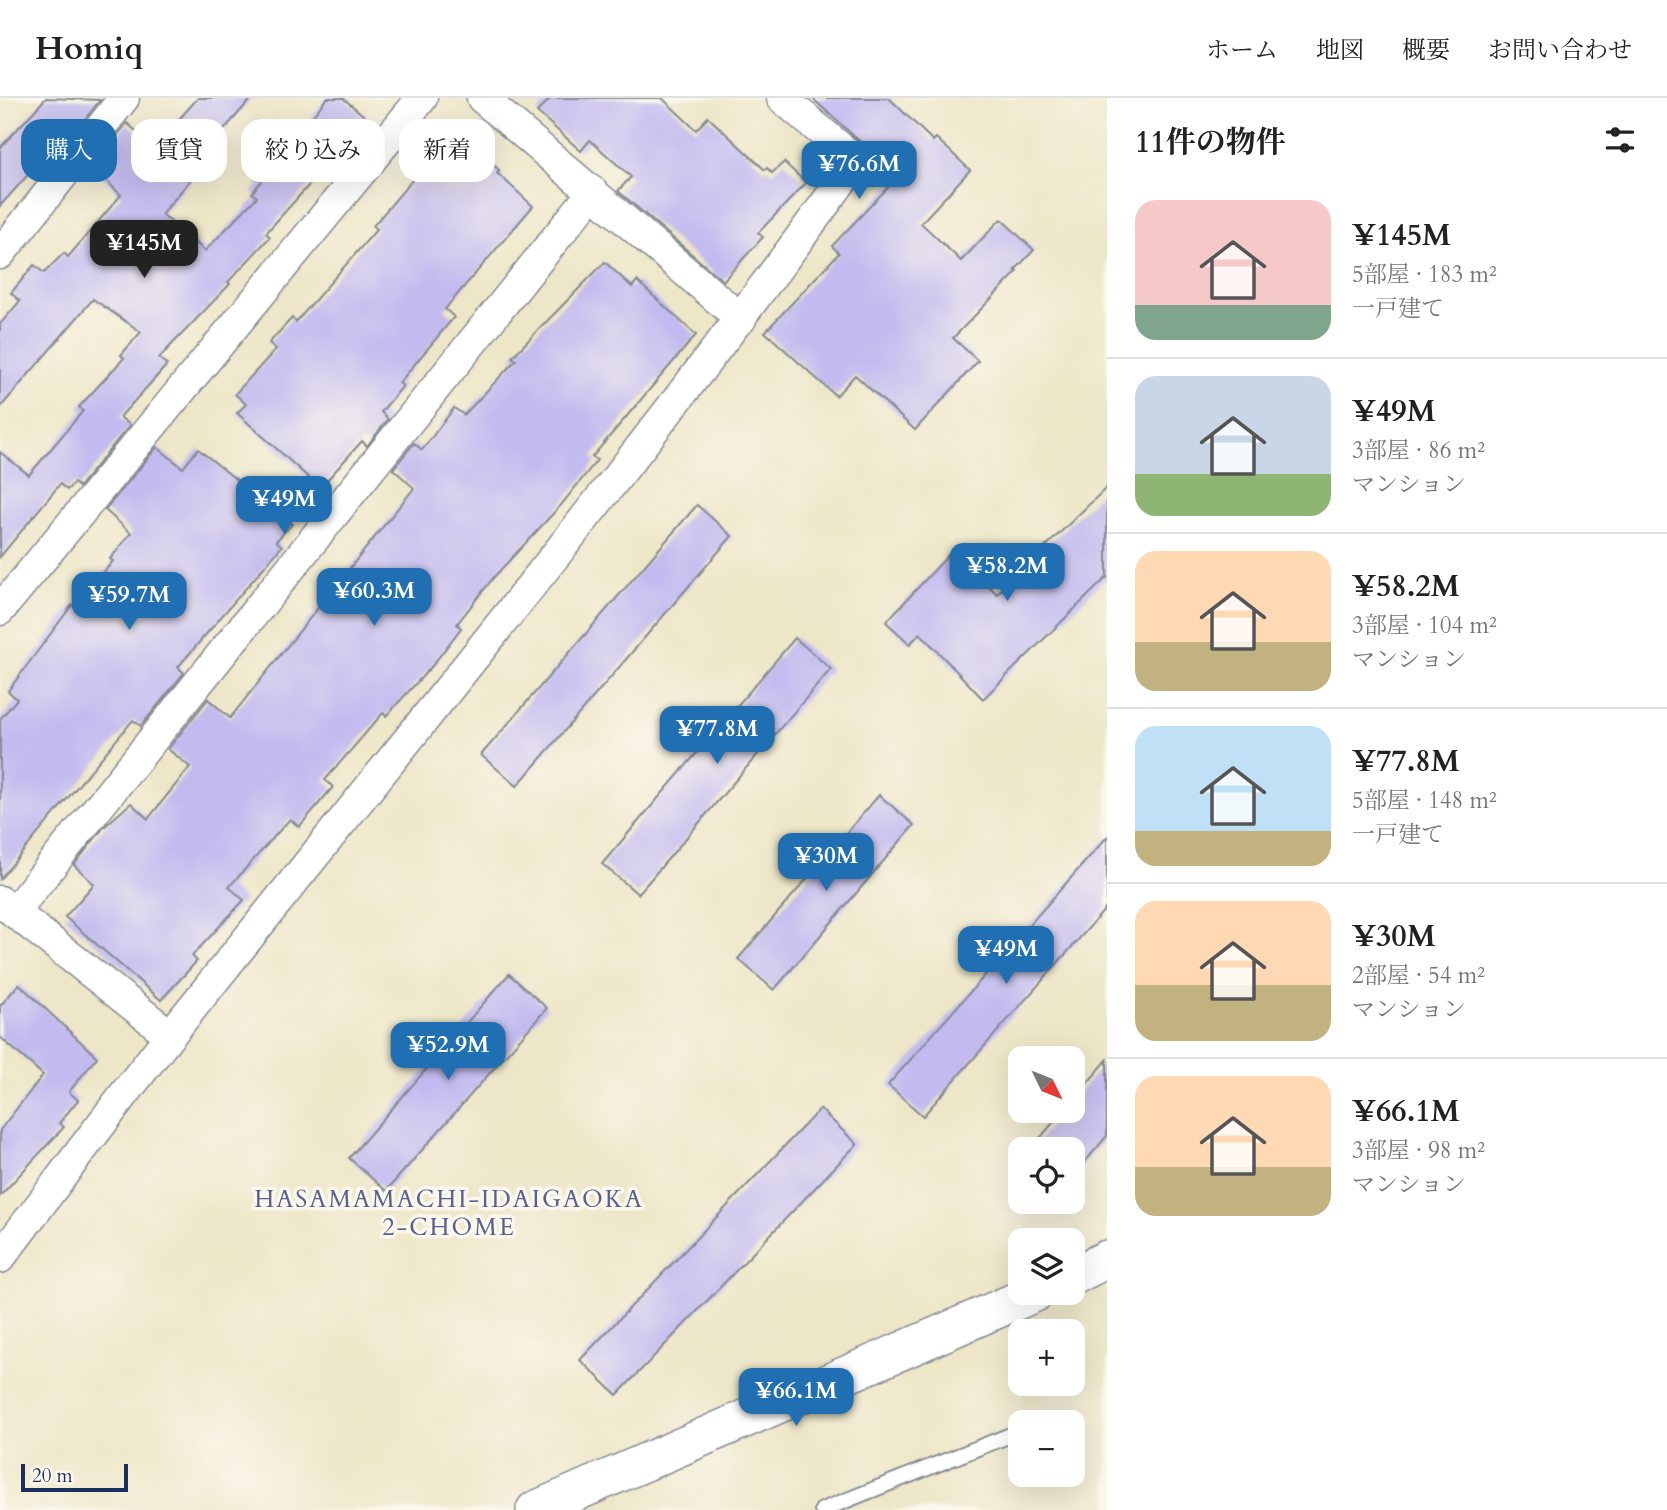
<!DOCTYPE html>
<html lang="ja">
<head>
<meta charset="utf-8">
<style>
	:root { --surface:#fff; --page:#f2f2f2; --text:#222; --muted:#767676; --line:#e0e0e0; --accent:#1f6fb2 }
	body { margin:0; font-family:Cardo,"Noto Serif JP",serif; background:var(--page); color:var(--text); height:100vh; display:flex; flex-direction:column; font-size:26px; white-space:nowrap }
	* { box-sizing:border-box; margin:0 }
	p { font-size:23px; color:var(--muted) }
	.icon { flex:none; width:38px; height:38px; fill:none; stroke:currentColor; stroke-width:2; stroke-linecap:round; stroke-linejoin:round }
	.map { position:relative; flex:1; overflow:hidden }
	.drawer { display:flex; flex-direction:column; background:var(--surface); width:560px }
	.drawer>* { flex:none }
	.top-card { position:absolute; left:21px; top:21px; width:665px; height:63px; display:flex; gap:14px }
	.needle { width:46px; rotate:133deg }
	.controls { position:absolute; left:1008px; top:948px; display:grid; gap:14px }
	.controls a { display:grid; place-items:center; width:77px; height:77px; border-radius:14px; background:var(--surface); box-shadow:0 7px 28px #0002; font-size:35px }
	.scale { position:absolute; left:21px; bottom:18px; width:107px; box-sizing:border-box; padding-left:7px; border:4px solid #1b2f5e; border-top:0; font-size:19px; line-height:24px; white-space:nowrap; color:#1b2f5e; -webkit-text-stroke:5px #fbf7ec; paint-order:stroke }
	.price { position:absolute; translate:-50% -60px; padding:0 16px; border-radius:14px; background:var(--accent); color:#fff; font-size:23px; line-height:46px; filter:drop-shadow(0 2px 4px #0008) }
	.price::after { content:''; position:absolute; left:50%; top:42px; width:21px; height:16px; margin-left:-10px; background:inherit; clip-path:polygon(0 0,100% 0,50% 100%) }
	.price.on { background:#222; color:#fff }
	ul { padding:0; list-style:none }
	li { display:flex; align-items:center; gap:21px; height:175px; padding:0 28px }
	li+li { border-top:2px solid var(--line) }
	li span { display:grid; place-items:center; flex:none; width:196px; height:140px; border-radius:21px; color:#555 }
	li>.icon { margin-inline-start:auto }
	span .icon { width:84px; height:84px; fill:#fffc; stroke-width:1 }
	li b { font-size:30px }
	h2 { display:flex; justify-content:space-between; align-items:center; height:84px; padding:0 28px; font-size:30px }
	.pill { padding:0 24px; border-radius:21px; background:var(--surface); box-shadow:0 7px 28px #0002; font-size:24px; line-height:63px }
	.pill.on { background:var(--accent); color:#fff }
	header { display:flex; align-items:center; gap:42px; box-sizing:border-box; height:98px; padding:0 35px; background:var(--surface); border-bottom:2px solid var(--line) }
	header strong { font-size:33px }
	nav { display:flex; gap:38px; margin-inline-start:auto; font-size:24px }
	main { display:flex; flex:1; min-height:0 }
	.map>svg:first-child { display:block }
	.building { fill:#c3bbef }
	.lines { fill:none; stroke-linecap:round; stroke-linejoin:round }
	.service-casing { stroke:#848a92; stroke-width:18 }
	.minor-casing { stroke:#848a92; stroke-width:33 }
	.tertiary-casing { stroke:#848a92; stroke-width:40 }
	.service { stroke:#fff; stroke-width:14 }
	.minor { stroke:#fff; stroke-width:30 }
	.tertiary { stroke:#fff; stroke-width:37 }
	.labels { text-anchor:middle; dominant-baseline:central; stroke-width:7; stroke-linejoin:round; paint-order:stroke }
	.neighbourhood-label { font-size:24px; letter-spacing:2px; fill:#566091; stroke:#fbf7ec }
</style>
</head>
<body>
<header>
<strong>Homiq</strong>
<nav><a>ホーム</a><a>地図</a><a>概要</a><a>お問い合わせ</a></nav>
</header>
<main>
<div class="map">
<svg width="1107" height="1412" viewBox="0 0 1107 1412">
	<rect width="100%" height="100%" fill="#fbf7ec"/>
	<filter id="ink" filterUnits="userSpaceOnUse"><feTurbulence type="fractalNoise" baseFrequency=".0143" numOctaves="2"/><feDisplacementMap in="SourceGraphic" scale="14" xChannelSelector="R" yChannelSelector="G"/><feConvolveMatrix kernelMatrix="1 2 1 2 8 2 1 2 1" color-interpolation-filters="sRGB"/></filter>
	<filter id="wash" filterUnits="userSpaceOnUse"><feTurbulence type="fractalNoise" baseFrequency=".00686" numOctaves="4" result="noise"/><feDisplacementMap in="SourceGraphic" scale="28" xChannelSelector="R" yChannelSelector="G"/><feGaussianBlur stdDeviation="1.57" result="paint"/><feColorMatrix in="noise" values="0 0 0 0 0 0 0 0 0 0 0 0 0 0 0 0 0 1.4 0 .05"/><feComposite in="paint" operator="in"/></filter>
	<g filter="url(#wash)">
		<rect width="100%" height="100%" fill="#ede6c7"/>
		<g id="blocks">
			<g class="building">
				<path d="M46,0L100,2L67,44L62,39L0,108V50Z"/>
				<path d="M198,0H252L198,61L204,66L162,116L205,153L257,99L252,95L327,0H343L368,21L266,135L270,139L228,184L230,186L159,260L167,267L120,319L130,327L79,389L74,385L67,392L60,386L0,459V354L29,377L83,313L79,309L124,260L121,257L141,234L93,201L0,310V226L20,203L11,195L34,167L44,175L64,155L68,159L121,97L92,69L127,25L154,49Z"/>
				<path d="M551,0H662L696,32L708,19L765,72L767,70L772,75L784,64L806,85L758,135L763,139L723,183L618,93L631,79L590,42L581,53L537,14Z"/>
				<path d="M812,0H889L933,43L936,40L970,72L921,125L961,163L1001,121L1034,152L1015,172L1017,174L953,240L978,263L915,332L855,277L836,298L765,234L839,155L832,148L896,81L867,50Z"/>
				<path d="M448,26L500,73L497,75L533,108L445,211L454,219L399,285L403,288L381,314L388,321L367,348L362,343L320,390L237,315L246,306L235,296L276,251L269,245L292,220L296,224L377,131L373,128L430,61L422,55Z"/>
				<path d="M605,164L632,189L637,183L696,237L592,359L597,362L561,407L494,479L457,526L461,530L432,568L386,618L383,615L325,682L333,689L299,729L290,721L229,789L244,802L192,858L197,863L161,902L65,819L94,786L74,767L104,729L131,705L148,721L190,669L168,651L208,601L230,620L414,390L393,371L414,345L422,352L454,310L464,317L516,262L512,259Z"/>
				<path d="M157,349L183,370L198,351L292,426L276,443L282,448L178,569L184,575L141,628L133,622L0,781V621L17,601L8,593L72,507L75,509L113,463L110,461L131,435L105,412Z"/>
				<path d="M1107,389V479L983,601L920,535L910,546L886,524L952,453L997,496Z"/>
				<path d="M697,407L732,438L517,688L481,657Z"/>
				<path d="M795,540L831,571L638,796L602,766Z"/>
				<path d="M879,697L914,727L774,892L738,861Z"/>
				<path d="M1107,739V809L923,1018L888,987Z"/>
				<path d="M509,876L547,910L386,1093L349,1060Z"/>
				<path d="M19,886L97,959L69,994L78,1002L59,1025L64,1029L0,1098V1032L43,977L0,939V908Z"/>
				<path d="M1107,962V1038L1073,1078V1052H1030L1063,1013H1073V1002Z"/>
				<path d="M820,1011L857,1046L617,1297L580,1262Z"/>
			</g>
		</g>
	</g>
	<g filter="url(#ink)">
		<use href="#blocks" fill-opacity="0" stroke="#848a92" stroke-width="2"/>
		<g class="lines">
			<g class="service-casing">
				<path id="service" d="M822,1412L1018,1334"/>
			</g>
			<g class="minor-casing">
				<g id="minor">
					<path d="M482,0L741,221"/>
					<path d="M0,156L124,0"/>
					<path d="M0,512L422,0"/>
					<path d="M0,803L170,937"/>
					<path d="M14,814L593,94"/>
					<path d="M0,1160C57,1085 113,1009 172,935C398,652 630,373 844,80L856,63L782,0"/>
				</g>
			</g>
			<g class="tertiary-casing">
				<g id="tertiary">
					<path d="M1073,1178L1107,1161"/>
					<path d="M535,1412L1035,1195"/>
				</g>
			</g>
			<use href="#service" class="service"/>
			<use href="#minor" class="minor"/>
			<use href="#tertiary" class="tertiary"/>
		</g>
	</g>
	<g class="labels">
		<g class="neighbourhood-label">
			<text x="449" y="1101">HASAMAMACHI-IDAIGAOKA<tspan x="449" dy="28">2-CHOME</tspan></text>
		</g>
	</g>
</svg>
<div class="controls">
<a><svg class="needle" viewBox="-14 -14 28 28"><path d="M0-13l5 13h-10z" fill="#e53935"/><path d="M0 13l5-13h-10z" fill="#767676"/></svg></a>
<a><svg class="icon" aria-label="locate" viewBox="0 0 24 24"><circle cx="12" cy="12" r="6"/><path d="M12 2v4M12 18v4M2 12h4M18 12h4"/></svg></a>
<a><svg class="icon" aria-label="layers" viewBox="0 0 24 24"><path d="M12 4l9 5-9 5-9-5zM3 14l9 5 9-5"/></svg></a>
<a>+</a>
<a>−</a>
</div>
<div class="scale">20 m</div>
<b class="price" style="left:859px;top:103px">¥76.6M</b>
<b class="price on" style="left:144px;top:182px">¥145M</b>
<b class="price" style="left:284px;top:438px">¥49M</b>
<b class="price" style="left:1007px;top:505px">¥58.2M</b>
<b class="price" style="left:374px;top:530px">¥60.3M</b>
<b class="price" style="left:129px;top:534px">¥59.7M</b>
<b class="price" style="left:717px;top:668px">¥77.8M</b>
<b class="price" style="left:826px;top:795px">¥30M</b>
<b class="price" style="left:1006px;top:888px">¥49M</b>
<b class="price" style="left:448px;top:984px">¥52.9M</b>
<b class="price" style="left:796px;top:1330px">¥66.1M</b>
<div class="top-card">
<a class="pill on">購入</a>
<a class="pill">賃貸</a>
<a class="pill">絞り込み</a>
<a class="pill">新着</a>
</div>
</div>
<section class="drawer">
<h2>11件の物件<svg class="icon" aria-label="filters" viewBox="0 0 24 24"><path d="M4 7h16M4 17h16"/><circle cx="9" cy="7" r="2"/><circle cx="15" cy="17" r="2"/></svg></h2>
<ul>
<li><span style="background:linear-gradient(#f6c9c9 75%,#7fa58c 0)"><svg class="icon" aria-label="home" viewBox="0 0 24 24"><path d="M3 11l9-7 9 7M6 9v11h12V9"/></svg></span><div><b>¥145M</b><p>5部屋 · 183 m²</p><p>一戸建て</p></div></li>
<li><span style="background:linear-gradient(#c9d6e8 70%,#8fb573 0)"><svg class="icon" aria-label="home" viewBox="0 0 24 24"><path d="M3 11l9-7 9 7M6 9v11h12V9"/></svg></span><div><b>¥49M</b><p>3部屋 · 86 m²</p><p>マンション</p></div></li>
<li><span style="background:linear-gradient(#ffd9b3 65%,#c2b280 0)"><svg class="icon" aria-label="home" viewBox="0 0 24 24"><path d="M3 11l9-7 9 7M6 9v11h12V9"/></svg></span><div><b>¥58.2M</b><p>3部屋 · 104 m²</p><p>マンション</p></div></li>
<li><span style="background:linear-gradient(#bfe0f5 75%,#c2b280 0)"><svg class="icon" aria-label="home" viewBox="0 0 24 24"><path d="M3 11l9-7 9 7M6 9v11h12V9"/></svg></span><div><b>¥77.8M</b><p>5部屋 · 148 m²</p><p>一戸建て</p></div></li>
<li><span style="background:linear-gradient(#ffd9b3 60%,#c2b280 0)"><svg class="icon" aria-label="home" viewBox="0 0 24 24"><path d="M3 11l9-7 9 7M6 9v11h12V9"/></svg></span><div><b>¥30M</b><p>2部屋 · 54 m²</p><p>マンション</p></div></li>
<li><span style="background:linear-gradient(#ffd9b3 65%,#c2b280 0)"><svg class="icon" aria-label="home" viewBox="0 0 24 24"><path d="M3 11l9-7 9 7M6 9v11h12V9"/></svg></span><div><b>¥66.1M</b><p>3部屋 · 98 m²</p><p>マンション</p></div></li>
</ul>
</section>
</main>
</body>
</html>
